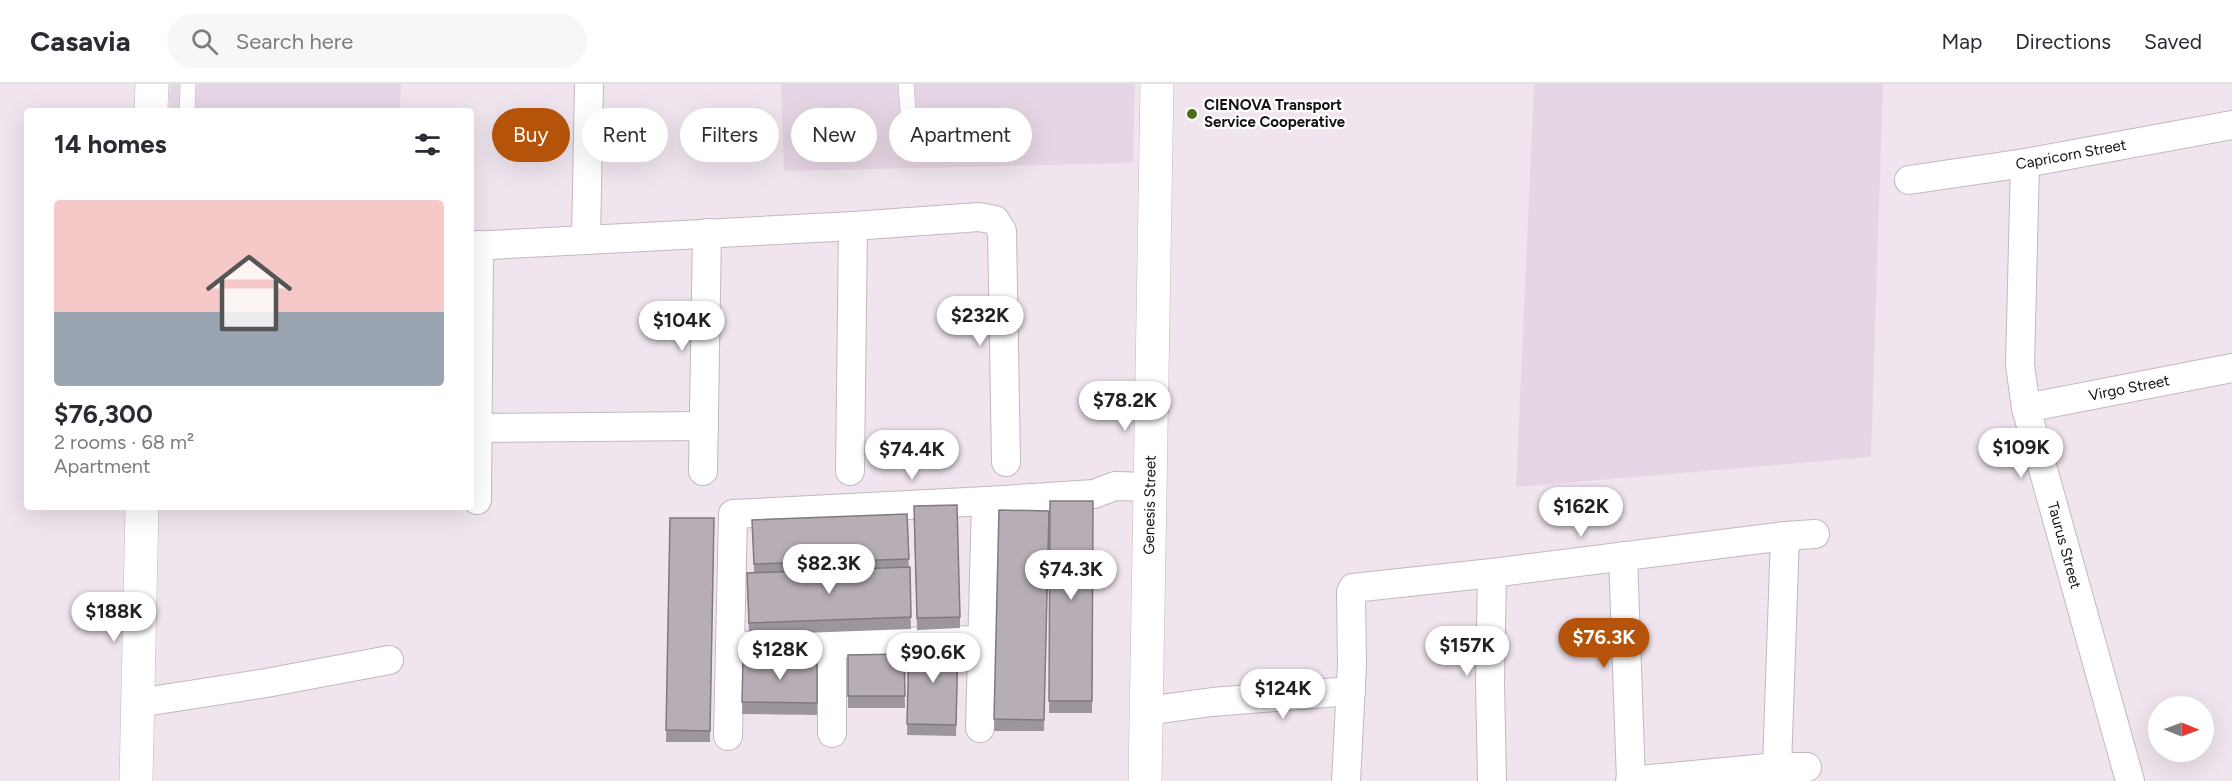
<!DOCTYPE html>
<html lang="en">
<head>
<meta charset="utf-8">
<style>
	:root { --surface:#fff; --page:#f7f7f7; --text:#2b2b33; --muted:#7c7c81; --line:#e1e1e2; --accent:#b45309 }
	body { margin:0; font-family:Figtree,sans-serif; background:var(--page); color:var(--text); height:100vh; display:flex; flex-direction:column; font-size:22px; white-space:nowrap }
	* { box-sizing:border-box; margin:0 }
	p { font-size:20px; color:var(--muted) }
	.icon { flex:none; width:33px; height:33px; fill:none; stroke:currentColor; stroke-width:2; stroke-linecap:round; stroke-linejoin:round }
	.map { position:relative; flex:1; overflow:hidden }
	.side { position:absolute; left:24px; top:24px; width:450px; height:402px; display:flex; flex-direction:column; background:var(--surface); border-radius:6px; box-shadow:0 6px 24px #0002 }
	.side>* { flex:none }
	.top-card { position:absolute; left:492px; top:24px; width:570px; height:54px; display:flex; gap:12px }
	.needle { width:39px; rotate:91deg }
	.fabs { position:absolute; left:2148px; top:612px; display:grid; gap:12px }
	.fabs a { display:grid; place-items:center; width:66px; height:66px; border-radius:50%; background:var(--surface); box-shadow:0 6px 24px #0002; font-size:30px }
	.price { position:absolute; translate:-50% -51px; padding:0 14px; border-radius:21px; background:#fff; color:#222; font-size:20px; line-height:39px; filter:drop-shadow(0 2px 3px #0008) }
	.price::after { content:''; position:absolute; left:50%; top:36px; width:18px; height:14px; margin-left:-9px; background:inherit; clip-path:polygon(0 0,100% 0,50% 100%) }
	.price.selected { background:var(--accent); color:#fff }
	ul { padding:0; list-style:none }
	li { display:grid; align-content:center; gap:12px; height:318px; padding:0 30px }
	li+li { border-top:2px solid var(--line) }
	li span { display:grid; place-items:center; height:186px; border-radius:6px; color:#555 }
	li>.icon { margin-inline-start:auto }
	span .icon { width:108px; height:108px; fill:#fffc; stroke-width:1 }
	li b { font-size:26px }
	h2 { display:flex; justify-content:space-between; align-items:center; height:72px; padding:0 30px; font-size:26px }
	.tag { padding:0 21px; border-radius:27px; background:var(--surface); box-shadow:0 6px 24px #0002; font-size:21px; line-height:54px }
	.tag.selected { background:var(--accent); color:#fff }
	header { display:flex; align-items:center; gap:36px; box-sizing:border-box; height:84px; padding:0 30px; background:var(--surface); border-bottom:2px solid var(--line) }
	header strong { font-size:28px }
	nav { display:flex; gap:33px; margin-inline-start:auto; font-size:21px }
	.search { width:420px; height:54px; background:var(--page); display:flex; align-items:center; gap:15px; box-sizing:border-box; padding:0 21px; border-radius:33px; color:var(--muted); font-size:22px }
	.map>svg:first-child { display:block }
	.built { fill:#e6d5e4 }
	.lines { fill:none; stroke-linecap:round; stroke-linejoin:round }
	.service-casing { stroke:#c2b8c1; stroke-width:16 }
	.minor-casing { stroke:#c2b8c1; stroke-width:30 }
	.tertiary-casing { stroke:#c2b8c1; stroke-width:34 }
	.service { stroke:#fff; stroke-width:15 }
	.minor { stroke:#fff; stroke-width:28 }
	.tertiary { stroke:#fff; stroke-width:33 }
	.wall { fill:#9d959d }
	.building { fill:#b7adb6; stroke:#80797f; stroke-width:1.5 }
	.poi-dot { fill:#506b1d; stroke:#fff; stroke-width:2 }
	.labels { text-anchor:middle; dominant-baseline:central; stroke-width:4.5; stroke-linejoin:round; paint-order:stroke }
	.poi-label { font-size:15px; font-weight:bold; fill:#141114; stroke:#fff; text-anchor:start }
	.street-label { font-size:15px; fill:#141114; stroke:#fff }
</style>
</head>
<body>
<header>
<strong>Casavia</strong>
<div class="search"><svg class="icon" aria-label="search" viewBox="0 0 24 24"><circle cx="10" cy="10" r="6"/><path d="M15 15l6 6"/></svg>Search here</div>
<nav><a>Map</a><a>Directions</a><a>Saved</a></nav>
</header>
<div class="map">
<svg width="2232" height="697" viewBox="0 0 2232 697">
	<rect width="100%" height="100%" fill="#f0e5ef"/>
	<g class="built">
		<path d="M170,0H401L400,27H169Z"/>
		<path d="M781,0H1135L1133,79L784,87Z"/>
		<path d="M1534,0H1883L1871,373L1516,403Z"/>
	</g>
	<g class="lines">
		<g class="service-casing">
			<g id="service">
				<path d="M906,0L911,68"/>
				<path d="M187,27L188,0"/>
			</g>
		</g>
		<g class="minor-casing">
			<g id="minor">
				<path id="s1" d="M2025,79L2020,281L2026,324L2130,697"/>
				<path id="s2" d="M1909,96L2025,79L2232,41"/>
				<path d="M586,156L589,0"/>
				<path d="M471,162L853,142L979,133L995,136L1002,147L1006,378"/>
				<path id="s3" d="M2026,324L2232,284"/>
				<path d="M477,344L704,342"/>
				<path d="M703,387L707,149"/>
				<path d="M850,387L853,142"/>
				<path d="M477,416L479,161"/>
				<path d="M1623,472L1631,697"/>
				<path d="M832,560V649"/>
				<path d="M730,562L982,556"/>
				<path d="M138,619L266,599L389,576"/>
				<path d="M1146,627L1212,618L1351,607"/>
				<path d="M980,644L986,417"/>
				<path d="M728,652L733,430L986,417L1094,410L1115,402L1150,403"/>
				<path d="M1777,683L1785,452"/>
				<path d="M1346,697L1352,581L1351,508L1353,504L1492,489L1785,452L1815,450"/>
				<path d="M1492,697L1490,597L1492,489"/>
				<path d="M1630,697L1777,683H1807"/>
			</g>
		</g>
		<g class="tertiary-casing">
			<g id="tertiary">
				<path d="M151,27L152,0"/>
				<path d="M136,697L142,423"/>
				<path id="s4" d="M1145,697L1157,0"/>
			</g>
		</g>
		<use href="#service" class="service"/>
		<use href="#minor" class="minor"/>
		<use href="#tertiary" class="tertiary"/>
	</g>
	<g class="wall">
		<path d="M1050,417H1093L1092,629H1049Z"/>
		<path d="M999,426L1049,427L1044,647H994Z"/>
		<path d="M907,430L911,545L749,551L747,500L754,489L752,436Z"/>
		<path d="M670,434H714L710,658H666Z"/>
		<path d="M914,434L960,533V544L917,546Z"/>
		<path d="M909,559H958L956,652L907,651Z"/>
		<path d="M904,570L905,624H848V571Z"/>
		<path d="M743,575L817,576V631L742,630Z"/>
	</g>
	<g class="building">
		<path d="M1050,417H1093L1092,617H1049Z"/>
		<path d="M957,421L960,533L917,534L914,422Z"/>
		<path d="M999,426L1049,427L1044,636L994,635Z"/>
		<path d="M907,430L909,475L754,480L752,436Z"/>
		<path d="M670,434H714L710,647L666,646Z"/>
		<path d="M910,483L911,533L749,539L747,489Z"/>
		<path d="M909,559H958L956,641L907,640Z"/>
		<path d="M904,570L905,612H848V571Z"/>
		<path d="M743,575L817,576V619L742,618Z"/>
	</g>
	<circle class="poi-dot" cx="1192" cy="30" r="6"/>
	<g class="labels">
		<g class="poi-label">
			<text x="1204" y="21">CIENOVA Transport<tspan x="1204" dy="17">Service Cooperative</tspan></text>
		</g>
		<g class="street-label">
			<text stroke="none"><textPath href="#s2" startOffset="164">Capricorn Street</textPath></text>
			<text stroke="none"><textPath href="#s3" startOffset="105">Virgo Street</textPath></text>
			<text stroke="none"><textPath href="#s4" startOffset="276">Genesis Street</textPath></text>
			<text stroke="none"><textPath href="#s1" startOffset="388">Taurus Street</textPath></text>
		</g>
	</g>
</svg>
<div class="fabs">
<a><svg class="needle" viewBox="-14 -14 28 28"><path d="M0-13l5 13h-10z" fill="#e53935"/><path d="M0 13l5-13h-10z" fill="#7c7c81"/></svg></a>
</div>
<b class="price" style="left:980px;top:263px">$232K</b>
<b class="price" style="left:682px;top:268px">$104K</b>
<b class="price" style="left:1125px;top:348px">$78.2K</b>
<b class="price" style="left:2021px;top:395px">$109K</b>
<b class="price" style="left:912px;top:397px">$74.4K</b>
<b class="price" style="left:1581px;top:454px">$162K</b>
<b class="price" style="left:829px;top:511px">$82.3K</b>
<b class="price" style="left:1071px;top:517px">$74.3K</b>
<b class="price" style="left:114px;top:559px">$188K</b>
<b class="price selected" style="left:1604px;top:585px">$76.3K</b>
<b class="price" style="left:1467px;top:593px">$157K</b>
<b class="price" style="left:780px;top:597px">$128K</b>
<b class="price" style="left:933px;top:600px">$90.6K</b>
<b class="price" style="left:1283px;top:636px">$124K</b>
<div class="top-card">
<a class="tag selected">Buy</a>
<a class="tag">Rent</a>
<a class="tag">Filters</a>
<a class="tag">New</a>
<a class="tag">Apartment</a>
</div>
<section class="side">
<h2>14 homes<svg class="icon" aria-label="filters" viewBox="0 0 24 24"><path d="M4 7h16M4 17h16"/><circle cx="9" cy="7" r="2"/><circle cx="15" cy="17" r="2"/></svg></h2>
<ul>
<li><span style="background:linear-gradient(#f6c9c9 60%,#9aa5b1 0)"><svg class="icon" aria-label="home" viewBox="0 0 24 24"><path d="M3 11l9-7 9 7M6 9v11h12V9"/></svg></span><div><b>$76,300</b><p>2 rooms · 68 m²</p><p>Apartment</p></div></li>
</ul>
</section>
</div>
</body>
</html>
